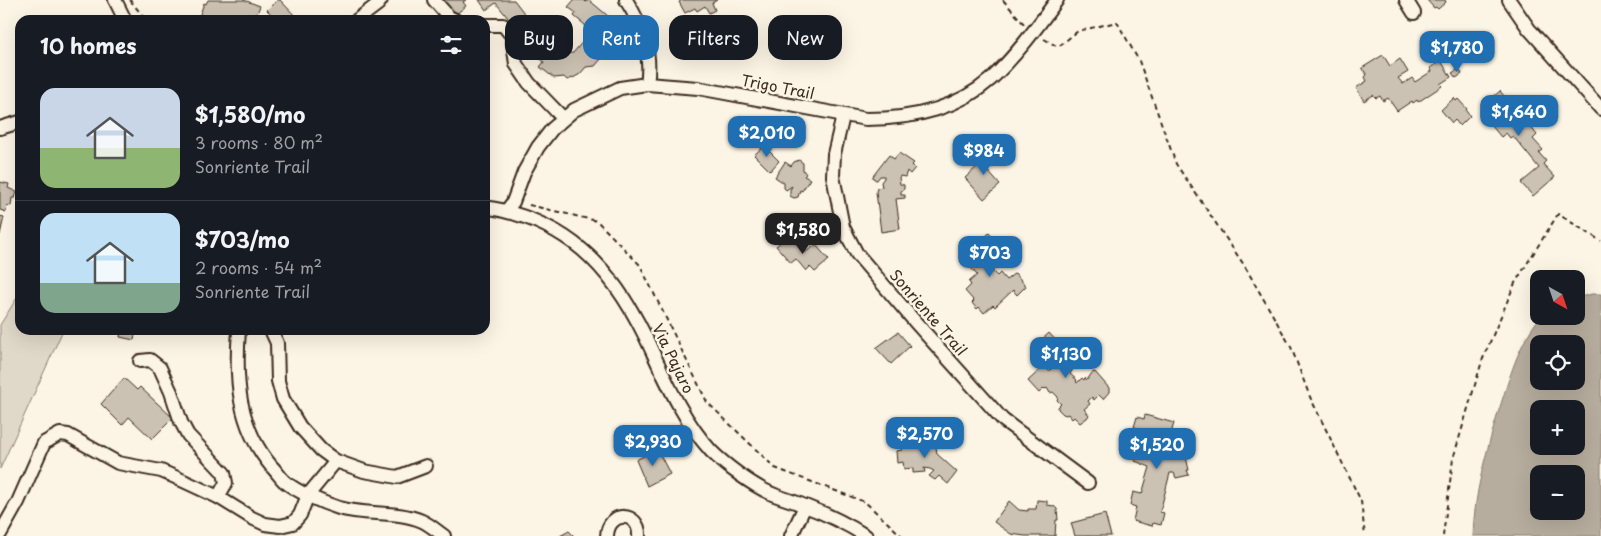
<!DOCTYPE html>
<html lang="en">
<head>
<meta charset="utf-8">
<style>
	:root { --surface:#171b24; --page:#242831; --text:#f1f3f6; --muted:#9ea1a6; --line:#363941; --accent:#1f6fb2 }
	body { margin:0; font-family:"Playpen Sans",sans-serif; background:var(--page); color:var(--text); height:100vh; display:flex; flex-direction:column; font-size:19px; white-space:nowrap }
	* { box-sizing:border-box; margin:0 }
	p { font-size:16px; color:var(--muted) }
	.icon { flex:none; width:28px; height:28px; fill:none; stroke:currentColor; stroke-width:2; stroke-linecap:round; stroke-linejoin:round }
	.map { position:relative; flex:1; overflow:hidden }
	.side { position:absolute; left:15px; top:15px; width:475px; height:320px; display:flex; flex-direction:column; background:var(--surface); border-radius:15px; box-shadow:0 5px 20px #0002 }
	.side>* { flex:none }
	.top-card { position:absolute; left:505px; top:15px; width:475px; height:45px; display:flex; gap:10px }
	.needle { width:32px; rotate:140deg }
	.fabs { position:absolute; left:1530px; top:270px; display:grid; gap:10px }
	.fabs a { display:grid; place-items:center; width:55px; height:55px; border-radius:10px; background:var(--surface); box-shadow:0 5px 20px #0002; font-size:25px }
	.price { position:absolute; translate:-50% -42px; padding:0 11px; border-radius:10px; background:var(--accent); color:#fff; font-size:16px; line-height:32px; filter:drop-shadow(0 1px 2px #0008) }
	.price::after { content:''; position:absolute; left:50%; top:30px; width:15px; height:11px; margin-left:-8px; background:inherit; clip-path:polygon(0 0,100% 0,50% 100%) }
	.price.active { background:#222; color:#fff }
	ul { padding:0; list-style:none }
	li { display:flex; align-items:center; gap:15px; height:125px; padding:0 25px }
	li+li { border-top:1px solid var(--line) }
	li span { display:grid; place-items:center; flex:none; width:140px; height:100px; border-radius:15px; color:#555 }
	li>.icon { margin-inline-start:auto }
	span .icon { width:60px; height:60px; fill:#fffc; stroke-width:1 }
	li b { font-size:21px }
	h2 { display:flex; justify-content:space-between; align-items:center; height:60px; padding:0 25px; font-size:21px }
	.chip { padding:0 18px; border-radius:15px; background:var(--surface); box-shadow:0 5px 20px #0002; font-size:18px; line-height:45px }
	.chip.active { background:var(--accent); color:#fff }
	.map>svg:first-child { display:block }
	.green { fill:#e0d8c8; stroke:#8e8173 }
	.water { fill:#b7ad9e; stroke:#85796b; fill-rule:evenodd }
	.building { fill:#ccc2b3; stroke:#3b2a1e }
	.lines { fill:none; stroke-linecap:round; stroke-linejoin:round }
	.minor-casing { stroke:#3b2a1e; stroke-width:16 }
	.path { stroke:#3b2a1e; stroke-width:2; stroke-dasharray:5 4; stroke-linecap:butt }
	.minor { stroke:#fcf5e5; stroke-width:12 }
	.labels { text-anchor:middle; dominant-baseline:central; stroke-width:5; stroke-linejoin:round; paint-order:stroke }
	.street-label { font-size:15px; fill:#3b2a1e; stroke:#fcf5e5 }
</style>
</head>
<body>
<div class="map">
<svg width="1601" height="536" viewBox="0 0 1601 536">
	<rect width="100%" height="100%" fill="#fcf5e5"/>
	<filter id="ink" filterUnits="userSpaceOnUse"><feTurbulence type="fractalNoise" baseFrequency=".02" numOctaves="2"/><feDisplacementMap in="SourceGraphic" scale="10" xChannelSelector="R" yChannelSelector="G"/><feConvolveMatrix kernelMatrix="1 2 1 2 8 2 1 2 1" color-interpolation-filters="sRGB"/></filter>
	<g filter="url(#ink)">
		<path class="green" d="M20,293V330H63L0,469V325Z"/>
		<path class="water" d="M1592,294H1601V536H1473C1474,494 1486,453 1498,413C1510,377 1517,346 1541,316H1576V298ZM1539,344H1576V381H1539ZM1539,409H1576V446H1539ZM1539,474H1576V511H1539Z"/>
		<g class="building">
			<path d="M208,0H244L260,6L254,20H228L219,16L217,20H198L204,3L206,4Z"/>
			<path d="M277,0H280L299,20H277L267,10Z"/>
			<path d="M441,0H466L463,2L466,6L455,15Z"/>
			<path d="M479,0H514L524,13L512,23L496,3L486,10Z"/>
			<path d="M574,0H584L586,2L589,0L608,16L612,34L609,38V41L602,49V58L595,66L586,67L580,74L573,78L567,80L564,77L554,78L540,67L544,62L536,56L544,46L552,52L554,49L560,54L573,53L586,38L585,25L574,16L576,13L568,7Z"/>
			<path d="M682,0H717L712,3L715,10L709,13L705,6L697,11L695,8L685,13L679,2Z"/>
			<path d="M1427,0H1445L1446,2L1438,9L1436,7L1434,8Z"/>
			<path d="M1430,49L1435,56L1426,62L1421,54Z"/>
			<path d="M1383,55L1390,66L1400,59L1408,72L1398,78L1403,84L1412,78L1415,82L1432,71L1430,68L1441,61L1451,77L1440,84L1442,86L1418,102L1417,100L1413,103L1412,101L1397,111L1388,98L1383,101L1380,96L1376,98L1373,95L1364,101L1356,88L1367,81L1365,77L1367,75L1362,68Z"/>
			<path d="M1459,69L1462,74L1456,78L1452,73Z"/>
			<path d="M1500,91L1505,97L1507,96L1512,103L1516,99L1524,108L1519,112L1537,135L1533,139L1543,150L1539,153L1546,161L1543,164L1555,177L1533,196L1521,183L1539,168L1513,136L1510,138L1506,133L1501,137L1485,118L1491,113L1484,105Z"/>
			<path d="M1454,98L1456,101L1458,99L1467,109L1466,111L1470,116L1460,126L1455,120L1452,123L1441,110Z"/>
			<path d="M764,146L779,161L770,171L754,155Z"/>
			<path d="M899,153L914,163L912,165L915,168L910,174L907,171L905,177L900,176L899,178L900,184L904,185V189L901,191V195H905V198L896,199L900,229L881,232L876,192L877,188L882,187L881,182L884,178V176H880L877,180H876L873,178V176L889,155L894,159Z"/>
			<path d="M983,153L988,158L993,153L999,160L987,170L1000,185L984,199L965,178L979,165L975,160Z"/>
			<path d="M799,160L803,163V170L806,174L804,176L810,179L802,191L800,190L798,197L794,198L790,196V190L792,186L786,190L784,188V183L775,177L785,162L791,166L794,162Z"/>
			<path d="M0,182L9,184L8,188L17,192L15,198H12L11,206L7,205L6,212L0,210Z"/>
			<path d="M0,216L4,217L0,235Z"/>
			<path d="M989,233L996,241L994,243L999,249L996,252L1000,257L988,267L997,276L1000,273L1006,280L1015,273L1026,286L1017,295L1013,290L995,307L993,305L984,313L979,307L977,309L972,303L974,301L965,291L971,285L969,282L977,275L971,268L975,265L972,261L977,256L972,250Z"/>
			<path d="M789,235L804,253L816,245L829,260L815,272L810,267L806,271L796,259L791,263L776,246Z"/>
			<path d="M121,330H136L134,340L120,337Z"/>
			<path d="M898,332L910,346L891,364L876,348Z"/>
			<path d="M1049,333L1062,347L1069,340L1081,354L1072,362L1073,369L1070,374L1077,380L1076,381L1077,383L1082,378L1084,380L1085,378L1087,380L1092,373L1095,372L1109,388V392L1103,399L1099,395L1094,400L1092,397L1088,401L1090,404L1084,409L1089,415L1087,418L1080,423L1074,417L1072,419L1068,414L1066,415L1063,414L1058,409V407L1061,404L1057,400L1058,397L1053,392L1050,393L1047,388L1045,389L1044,388L1039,393L1028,381L1044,366L1049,371L1054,366L1049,360L1045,363L1032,349Z"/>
			<path d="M124,378L137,390L140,387L173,418L152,439L129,417L122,425L101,404Z"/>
			<path d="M1145,415L1174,423L1170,437L1174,438L1170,454L1174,455L1185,453L1189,470H1187L1189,475L1176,478L1174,473H1170L1160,512L1164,513L1161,525L1153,523L1152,526L1133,521L1136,507L1130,505L1133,492L1142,494L1150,467L1135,461L1139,450L1149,451L1154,435L1140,431V429L1134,427L1137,417L1144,419Z"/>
			<path d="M926,437L927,441L935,440L937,454L957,472L948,484L939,476L935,480L929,476L934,471L930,469L924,468L925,472L913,473V468L904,469L903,462L897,463L896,451L902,450L901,444L911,443L910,439Z"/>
			<path d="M657,449L670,474L647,486L636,460Z"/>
			<path d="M1037,500L1047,501V505L1054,506L1057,509L1058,520H1056L1055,536H1025L1011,534L994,522L1009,501L1019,510L1028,511V509H1036Z"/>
			<path d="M1105,514L1111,536H1075L1071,523Z"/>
			<path d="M569,531L574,536H560Z"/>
		</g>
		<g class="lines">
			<g class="minor-casing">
				<g id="minor">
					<path d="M115,0L125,20"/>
					<path d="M434,0L449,17L455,20"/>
					<path d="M626,0C643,27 652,52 647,84"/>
					<path d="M1406,0L1414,13"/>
					<path d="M1509,0L1529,29L1601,109"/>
					<path d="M357,20L378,4L381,0"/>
					<path d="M485,25H503L512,36L516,64L529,83L563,118"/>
					<path d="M843,116L834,154L833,176L843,227L857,254L917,324L1003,420L1088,483"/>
					<path d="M0,128L20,122"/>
					<path d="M485,207C566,220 610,265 645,336C664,376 681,418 711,451C725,465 752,485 770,493C781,498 794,501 805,506C827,514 847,524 866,536"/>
					<path d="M507,210L513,202L524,172L538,147L552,129L574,110L620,88L647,84L698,88L866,119C910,119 957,109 991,79C1016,56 1037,27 1057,0"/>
					<path d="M239,330C235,380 238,427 272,467C276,471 280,477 284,481C297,492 323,503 339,508C366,516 396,510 422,521C429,524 437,531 444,536"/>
					<path d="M271,330L277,343L278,381L283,399L300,427L321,450L336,461L364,471L397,477L426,466"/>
					<path d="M140,361L150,360L160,368L171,392L181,422L188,435L224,473L226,483L218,497"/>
					<path d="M0,534L18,502L44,443L60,434L68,435L118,463L161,471L175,477L218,497L252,518L265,524L280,526L293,523L300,515L308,495L336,461"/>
					<path d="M607,536C608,510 640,511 639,536"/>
					<path d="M791,536L805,506"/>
				</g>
			</g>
			<g class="path">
				<path d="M130,0L146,20"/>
				<path d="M1003,0L1024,24"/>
				<path d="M1044,39L1058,47L1078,31L1117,22L1139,61L1176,164L1244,265L1291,347L1310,397L1361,501L1365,536"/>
				<path d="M529,205L597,221L640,265L707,402L775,468L865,502L902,536"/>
				<path d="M1443,536L1453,459L1482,361L1515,283L1558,214L1601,241"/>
			</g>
			<use href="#minor" class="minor"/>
		</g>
	</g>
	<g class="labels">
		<g class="street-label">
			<text transform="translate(778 86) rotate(11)">Trigo Trail</text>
			<text transform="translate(929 312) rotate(49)">Sonriente Trail</text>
			<text transform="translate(674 358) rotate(64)">Via Pajaro</text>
		</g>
	</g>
</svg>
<div class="fabs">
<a><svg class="needle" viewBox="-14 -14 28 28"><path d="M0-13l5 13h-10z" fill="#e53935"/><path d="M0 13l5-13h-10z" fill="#9ea1a6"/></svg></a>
<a><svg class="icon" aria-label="locate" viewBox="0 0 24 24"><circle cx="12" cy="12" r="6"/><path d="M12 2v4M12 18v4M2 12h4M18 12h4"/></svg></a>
<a>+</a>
<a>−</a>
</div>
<b class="price" style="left:1457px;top:73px">$1,780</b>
<b class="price" style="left:1519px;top:137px">$1,640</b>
<b class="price" style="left:767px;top:158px">$2,010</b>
<b class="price" style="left:984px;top:176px">$984</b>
<b class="price active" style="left:803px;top:255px">$1,580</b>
<b class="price" style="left:990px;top:278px">$703</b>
<b class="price" style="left:1066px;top:379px">$1,130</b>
<b class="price" style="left:925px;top:459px">$2,570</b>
<b class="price" style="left:653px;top:467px">$2,930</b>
<b class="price" style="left:1157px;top:470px">$1,520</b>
<div class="top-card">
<a class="chip">Buy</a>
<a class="chip active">Rent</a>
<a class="chip">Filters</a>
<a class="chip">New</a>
</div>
<section class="side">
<h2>10 homes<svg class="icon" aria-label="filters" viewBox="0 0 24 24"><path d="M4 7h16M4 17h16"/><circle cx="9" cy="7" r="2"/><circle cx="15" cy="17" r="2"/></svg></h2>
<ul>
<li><span style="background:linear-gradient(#c9d6e8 60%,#8fb573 0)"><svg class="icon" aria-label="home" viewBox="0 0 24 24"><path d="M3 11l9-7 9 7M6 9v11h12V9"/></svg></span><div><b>$1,580/mo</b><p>3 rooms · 80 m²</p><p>Sonriente Trail</p></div></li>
<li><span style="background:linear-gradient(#bfe0f5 70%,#7fa58c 0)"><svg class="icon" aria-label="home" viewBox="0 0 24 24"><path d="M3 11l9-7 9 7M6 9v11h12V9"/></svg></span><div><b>$703/mo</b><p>2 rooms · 54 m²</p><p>Sonriente Trail</p></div></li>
</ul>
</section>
</div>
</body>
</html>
